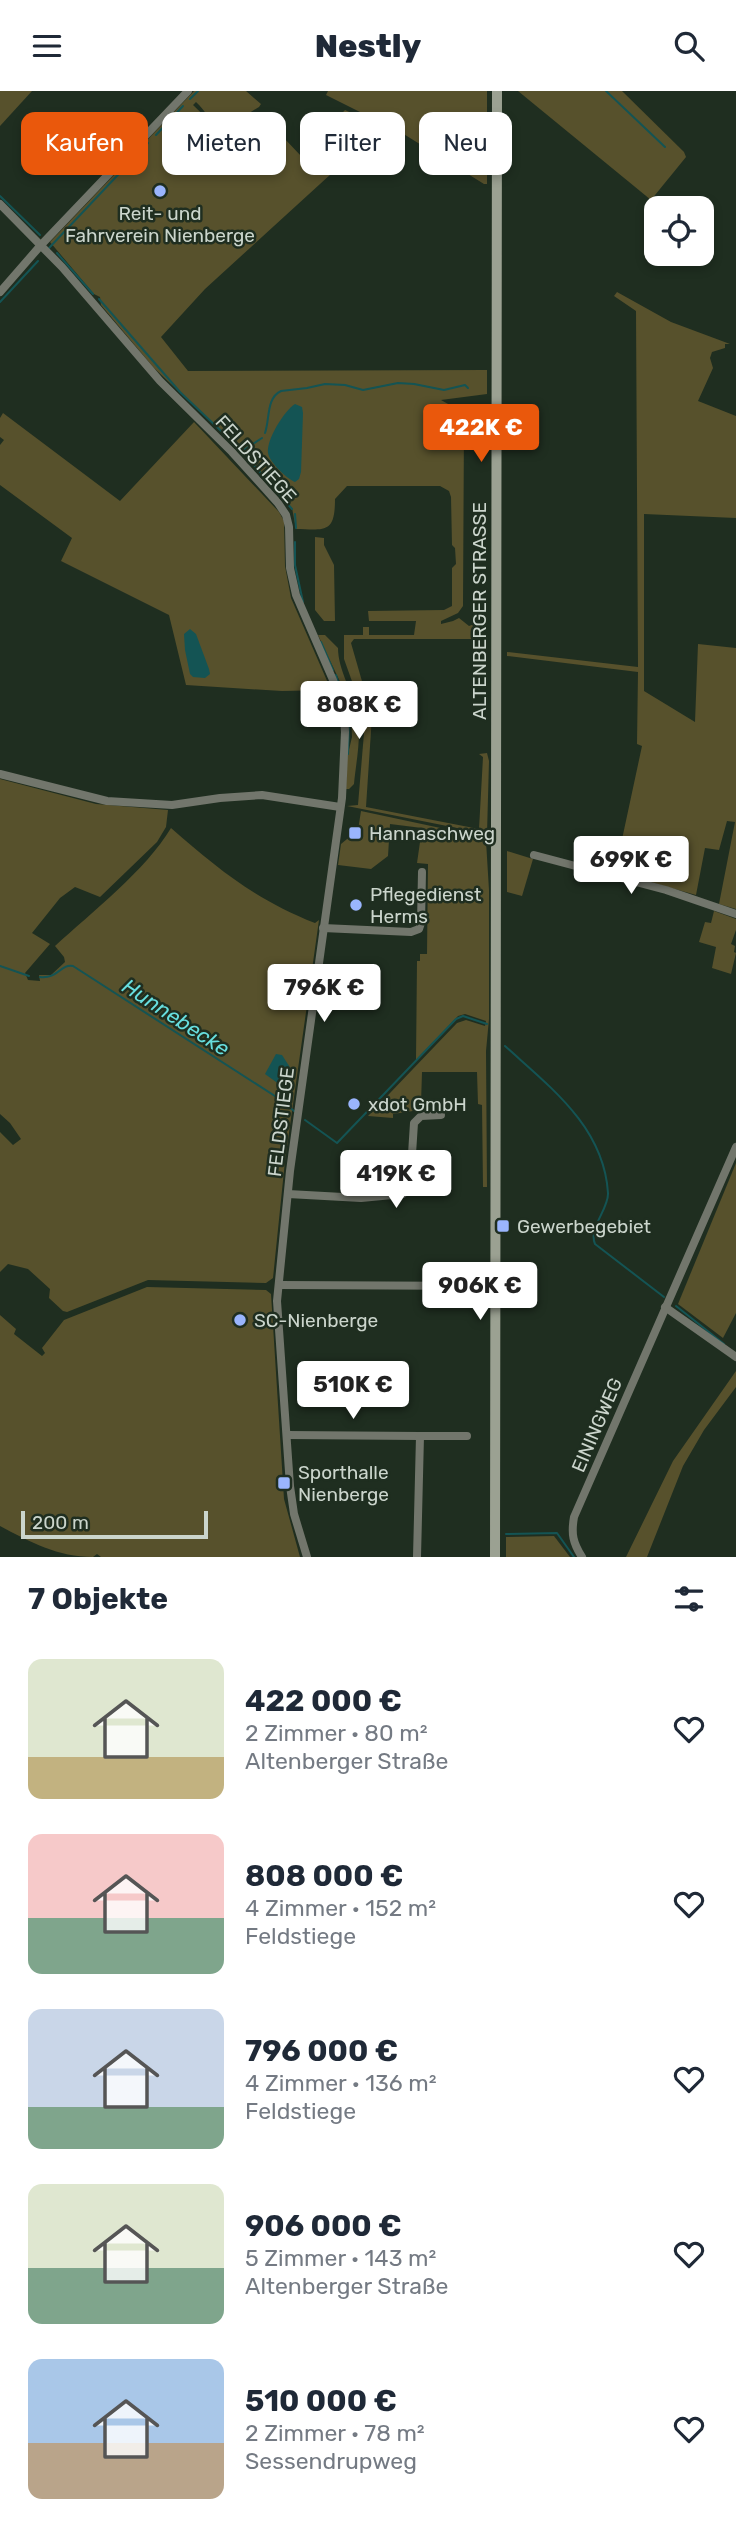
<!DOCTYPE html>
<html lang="de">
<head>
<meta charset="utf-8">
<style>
	:root { --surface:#fff; --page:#f6f6f7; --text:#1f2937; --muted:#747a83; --accent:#ea580c }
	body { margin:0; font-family:Rubik,sans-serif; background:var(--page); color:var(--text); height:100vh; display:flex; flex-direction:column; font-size:26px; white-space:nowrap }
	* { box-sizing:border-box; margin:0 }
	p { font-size:23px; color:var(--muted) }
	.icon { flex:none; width:38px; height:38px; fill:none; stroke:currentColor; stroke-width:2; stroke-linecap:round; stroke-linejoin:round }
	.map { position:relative; height:1466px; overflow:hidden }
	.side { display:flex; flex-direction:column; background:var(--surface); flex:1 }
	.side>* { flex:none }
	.hud { position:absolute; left:21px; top:21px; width:695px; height:63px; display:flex; gap:14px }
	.fabs { position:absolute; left:644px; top:105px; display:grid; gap:14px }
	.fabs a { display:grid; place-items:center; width:70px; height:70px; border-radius:14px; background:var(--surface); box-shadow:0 4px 10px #0003; font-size:35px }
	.scale { position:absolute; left:21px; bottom:18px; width:187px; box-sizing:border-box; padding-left:7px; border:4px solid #cbd5cc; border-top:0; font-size:19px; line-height:24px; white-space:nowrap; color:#cbd5cc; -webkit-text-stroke:5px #1f2e20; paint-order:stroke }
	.price { position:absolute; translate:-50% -60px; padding:0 16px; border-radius:7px; background:#fff; color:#222; font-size:23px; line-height:46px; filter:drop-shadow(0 2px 4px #0008) }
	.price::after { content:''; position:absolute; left:50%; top:42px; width:21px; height:16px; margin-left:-10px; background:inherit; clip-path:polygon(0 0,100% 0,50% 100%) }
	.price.active { background:var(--accent); color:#fff }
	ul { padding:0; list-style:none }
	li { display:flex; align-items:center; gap:21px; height:175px; padding:0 28px }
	li span { display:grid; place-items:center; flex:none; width:196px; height:140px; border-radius:14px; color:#555 }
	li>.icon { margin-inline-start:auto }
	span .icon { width:84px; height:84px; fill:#fffc; stroke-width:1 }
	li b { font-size:30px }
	h2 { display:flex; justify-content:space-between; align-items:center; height:84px; padding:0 28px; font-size:30px }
	.tag { padding:0 24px; border-radius:14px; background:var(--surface); box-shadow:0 4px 10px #0003; font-size:24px; line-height:63px }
	.tag.active { background:var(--accent); color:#fff }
	header { display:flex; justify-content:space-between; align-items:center; height:91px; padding:0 28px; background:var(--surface); font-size:32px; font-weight:800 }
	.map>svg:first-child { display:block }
	.green { fill:#57512c }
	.water { fill:#145454 }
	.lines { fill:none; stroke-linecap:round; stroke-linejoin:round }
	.stream { stroke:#145454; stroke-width:2 }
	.street { stroke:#72766c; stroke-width:8 }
	.secondary { stroke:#9ba192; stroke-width:10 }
	.poi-dot { fill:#9ab5fd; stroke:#1f2e20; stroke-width:2.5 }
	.labels { text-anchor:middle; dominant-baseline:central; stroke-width:5; stroke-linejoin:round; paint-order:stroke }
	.poi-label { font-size:19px; fill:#cbd5cc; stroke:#1f2e20; text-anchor:start }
	.street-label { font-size:19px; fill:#cbd5cc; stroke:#1f2e20 }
	.water-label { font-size:21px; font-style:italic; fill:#67dede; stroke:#1f2e20 }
</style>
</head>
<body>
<header><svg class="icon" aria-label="menu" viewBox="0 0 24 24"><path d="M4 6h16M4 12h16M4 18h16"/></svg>Nestly<svg class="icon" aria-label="search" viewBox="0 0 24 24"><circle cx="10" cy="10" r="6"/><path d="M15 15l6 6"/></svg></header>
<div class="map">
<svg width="736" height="1466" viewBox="0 0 736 1466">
	<rect width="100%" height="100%" fill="#1f2e20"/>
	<g class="green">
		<path d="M0,0H32L0,35Z"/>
		<path d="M194,0H246L261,13L259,16L221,39C211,32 206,20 196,11L193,14L224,44L249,27L260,37L278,34L282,36L279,45L284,47L301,65L345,19L385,38L377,41L205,198L161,246L188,280L487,279V303L441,309L457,318L464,333L463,515L458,522L441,530V533L453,530L459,527L469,535L482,530L484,538L479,544H488V550L485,548H354L351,552L372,625L366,716L479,738L483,666L479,663L487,662L489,670L487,743L347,715L358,714L364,642L363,621L344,568V544H363V536H369V544H414L416,530H369L368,520L444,519L452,515V477L456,473L455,457L452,454L451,406L449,400L440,395H347L335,408C335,442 326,439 296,438L292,417L239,357L154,277L101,214L100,206L94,203L50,151Z"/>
		<path d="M328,0H487V93H484L402,42L326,4Z"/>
		<path d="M518,0H622L684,61L686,66L651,109Z"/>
		<path d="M617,201L671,231L730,253H725V257L712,261L710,267L713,277L698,310L736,325V427L644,423V600L695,631L698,553L736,557V818L719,813L735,731L727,730L719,759L705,757L696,804L615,781L642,655L637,653L638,581L507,565V561L638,576L636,220L614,205Z"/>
		<path d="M3,322L120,410L194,331L279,421L284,430L285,475L291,507L331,599L282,600L186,594L169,524L61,470L72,447L0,394V354L4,349L0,346V327Z"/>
		<path d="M315,446L324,447V454L334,474L335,530H324L315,519Z"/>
		<path d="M318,544H325L338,557C338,578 352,600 357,621C362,644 356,671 354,693L349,698H346L347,667L352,646L351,622L343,597Z"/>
		<path d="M0,688L96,713L168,719L166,736L157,751L100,806L75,796L60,807L32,842L50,853L25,882L28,889L40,890L39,884H51L65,871L64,866L55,855C92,821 146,779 171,737C218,778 256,809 315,832L319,829L285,1070L273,1187L266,1192L148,1189L67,1221L63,1220L49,1207L50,1198L28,1178L8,1173L0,1181V1041L13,1054L21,1048L10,1032L0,1023Z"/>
		<path d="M361,720L478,745L486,750L489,799V928L486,960L487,1096H483L482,1014L478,1013L477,981H422L421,1013H438L439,1016L393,1023V1027L368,1025L457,932L466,929L485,935L486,930L465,923L458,925L416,969L417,870H420V863H427L428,773L417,772L422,737L390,733L388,765L371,778L338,774L341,753L358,739Z"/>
		<path d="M507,760L533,768L522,805L507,801Z"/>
		<path d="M714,820L736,828V839L731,853L735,855L734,861L736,862L731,883L712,877L716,856L699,851L705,831L711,832Z"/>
		<path d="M736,1072V1222L723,1247L678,1213Z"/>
		<path d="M147,1196L266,1199L271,1203L284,1408L300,1466H101L97,1463L93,1466C58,1466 30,1451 0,1435V1224L16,1238L14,1243L42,1265L45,1262L42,1257L64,1229Z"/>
		<path d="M736,1280V1296L704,1339L683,1375L647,1466H626L673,1370Z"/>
		<path d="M554,1445L570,1466H506V1446Z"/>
	</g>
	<g class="water">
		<path d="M295,313L302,316L303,322L301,381L299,388L295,391C286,387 270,372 268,362C266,349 284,320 295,313Z"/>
		<path d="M190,538L196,543L209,578L210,583L205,587L193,586L190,583L185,559L184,543Z"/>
		<path d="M276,963L282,964L293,981L291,992L283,996L265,983Z"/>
	</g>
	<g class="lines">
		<g class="stream">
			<path d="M606,0L665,56"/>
			<path d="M190,8L198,0"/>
			<path d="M156,44L183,15"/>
			<path d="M0,105L40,144"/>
			<path d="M49,157L148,52"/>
			<path d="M57,162L93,203"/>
			<path d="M99,208L180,301L239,357L292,418"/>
			<path d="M0,211L38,170"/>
			<path d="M265,342C270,328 266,307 281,300L307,297L325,293L345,294L363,299L398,292L414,293L444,299L465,294L468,297"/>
			<path d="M242,360L262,347"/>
			<path d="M295,423L296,437"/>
			<path d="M295,451V474L303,511"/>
			<path d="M321,551L333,579"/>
			<path d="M336,584L349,627L348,663"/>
			<path d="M0,875L29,885"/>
			<path d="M40,886C58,888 60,873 73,875L278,1007L294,1020"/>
			<path d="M505,955C550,996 604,1036 608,1102C609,1118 588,1137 595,1153L664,1206"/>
			<path d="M305,1029L337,1052L456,928L463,925L487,933"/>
			<path d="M676,1215L724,1253"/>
			<path d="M506,1443L557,1442L574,1466"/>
		</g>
		<g class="street">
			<path d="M0,113L62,176L160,290L232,361L278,412L286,424L289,436L290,477L296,504L333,589L344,622L345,641L342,707L290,1080L277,1210L290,1395L294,1423L307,1466"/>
			<path d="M0,201L41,154L188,0"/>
			<path d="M0,683L107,710L172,714L220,707L262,704L340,716"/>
			<path d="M534,764L666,799L736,823"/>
			<path d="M323,837L411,841L419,838L421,832L422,781"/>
			<path d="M288,1103L361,1107L403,1103L410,1094L414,1032L421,1025L441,1024"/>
			<path d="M279,1194L495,1195"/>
			<path d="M665,1216L736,1266"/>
			<path d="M287,1344L420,1345"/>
			<path d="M417,1466L420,1345H467"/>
			<path d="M582,1466C573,1452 571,1443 574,1426L736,1056"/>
		</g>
		<path class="secondary" d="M495,1466L497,0"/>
	</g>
	<g class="poi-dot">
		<circle cx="160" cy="100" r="7"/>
		<rect x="348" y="735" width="14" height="14" rx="3.5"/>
		<circle cx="356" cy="814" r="7"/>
		<circle cx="354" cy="1013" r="7"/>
		<rect x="496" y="1128" width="14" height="14" rx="3.5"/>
		<circle cx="240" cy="1229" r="7"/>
		<rect x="277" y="1385" width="14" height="14" rx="3.5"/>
	</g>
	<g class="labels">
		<g class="poi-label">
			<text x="160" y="122" text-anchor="middle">Reit- und<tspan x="160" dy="22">Fahrverein Nienberge</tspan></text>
			<text x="369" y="742">Hannaschweg</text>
			<text x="370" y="803">Pflegedienst<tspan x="370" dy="22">Herms</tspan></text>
			<text x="368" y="1013">xdot GmbH</text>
			<text x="517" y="1135">Gewerbegebiet</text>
			<text x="254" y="1229">SC-Nienberge</text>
			<text x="298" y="1381">Sporthalle<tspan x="298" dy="22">Nienberge</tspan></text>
		</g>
		<g class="street-label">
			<text transform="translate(256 368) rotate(48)">FELDSTIEGE</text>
			<text transform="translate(479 520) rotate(-90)">ALTENBERGER STRASSE</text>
			<text transform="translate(281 1031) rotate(-83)">FELDSTIEGE</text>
			<text transform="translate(597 1334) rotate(-67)">EININGWEG</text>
		</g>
		<g class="water-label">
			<text transform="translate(176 926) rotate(33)">Hunnebecke</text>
		</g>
	</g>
</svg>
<div class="fabs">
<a><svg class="icon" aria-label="locate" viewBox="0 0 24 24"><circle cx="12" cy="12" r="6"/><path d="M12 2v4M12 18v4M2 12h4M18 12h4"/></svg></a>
</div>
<div class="scale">200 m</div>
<b class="price active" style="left:481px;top:373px">422K €</b>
<b class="price" style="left:359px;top:650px">808K €</b>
<b class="price" style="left:631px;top:805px">699K €</b>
<b class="price" style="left:324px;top:933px">796K €</b>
<b class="price" style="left:396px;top:1119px">419K €</b>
<b class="price" style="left:480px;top:1231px">906K €</b>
<b class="price" style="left:353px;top:1330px">510K €</b>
<div class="hud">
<a class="tag active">Kaufen</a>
<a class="tag">Mieten</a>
<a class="tag">Filter</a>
<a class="tag">Neu</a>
</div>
</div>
<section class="side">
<h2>7 Objekte<svg class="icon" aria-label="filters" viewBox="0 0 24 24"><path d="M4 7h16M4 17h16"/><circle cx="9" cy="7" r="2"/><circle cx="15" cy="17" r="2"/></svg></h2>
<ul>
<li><span style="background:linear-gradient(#dfe7d0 70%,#c2b280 0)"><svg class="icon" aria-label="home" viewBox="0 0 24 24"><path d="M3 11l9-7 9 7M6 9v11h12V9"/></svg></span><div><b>422 000 €</b><p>2 Zimmer · 80 m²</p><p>Altenberger Straße</p></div><svg class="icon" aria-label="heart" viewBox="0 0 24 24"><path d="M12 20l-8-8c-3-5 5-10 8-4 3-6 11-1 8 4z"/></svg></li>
<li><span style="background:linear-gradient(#f6c9c9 60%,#7fa58c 0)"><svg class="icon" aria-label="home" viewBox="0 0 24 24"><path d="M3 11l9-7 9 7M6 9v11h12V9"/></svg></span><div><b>808 000 €</b><p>4 Zimmer · 152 m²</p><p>Feldstiege</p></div><svg class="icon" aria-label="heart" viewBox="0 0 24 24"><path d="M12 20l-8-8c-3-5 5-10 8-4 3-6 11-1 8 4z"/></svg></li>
<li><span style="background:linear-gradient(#c9d6e8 70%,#7fa58c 0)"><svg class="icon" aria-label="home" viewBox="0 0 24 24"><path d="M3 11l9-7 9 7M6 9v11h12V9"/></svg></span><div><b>796 000 €</b><p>4 Zimmer · 136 m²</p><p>Feldstiege</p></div><svg class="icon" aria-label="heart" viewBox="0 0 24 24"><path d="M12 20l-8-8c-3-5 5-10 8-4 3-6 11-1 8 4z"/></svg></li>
<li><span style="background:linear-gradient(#dfe7d0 60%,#7fa58c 0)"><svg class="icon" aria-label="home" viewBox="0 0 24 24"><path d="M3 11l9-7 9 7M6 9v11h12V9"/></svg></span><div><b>906 000 €</b><p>5 Zimmer · 143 m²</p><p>Altenberger Straße</p></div><svg class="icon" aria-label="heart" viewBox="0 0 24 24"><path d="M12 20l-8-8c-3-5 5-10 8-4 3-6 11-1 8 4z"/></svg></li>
<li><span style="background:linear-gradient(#a9c7e8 60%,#b9a48a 0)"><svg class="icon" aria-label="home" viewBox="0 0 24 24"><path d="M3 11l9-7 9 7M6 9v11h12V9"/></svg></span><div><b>510 000 €</b><p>2 Zimmer · 78 m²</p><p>Sessendrupweg</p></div><svg class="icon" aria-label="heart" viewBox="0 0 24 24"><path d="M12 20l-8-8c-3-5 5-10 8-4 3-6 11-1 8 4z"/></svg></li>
</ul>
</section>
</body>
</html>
